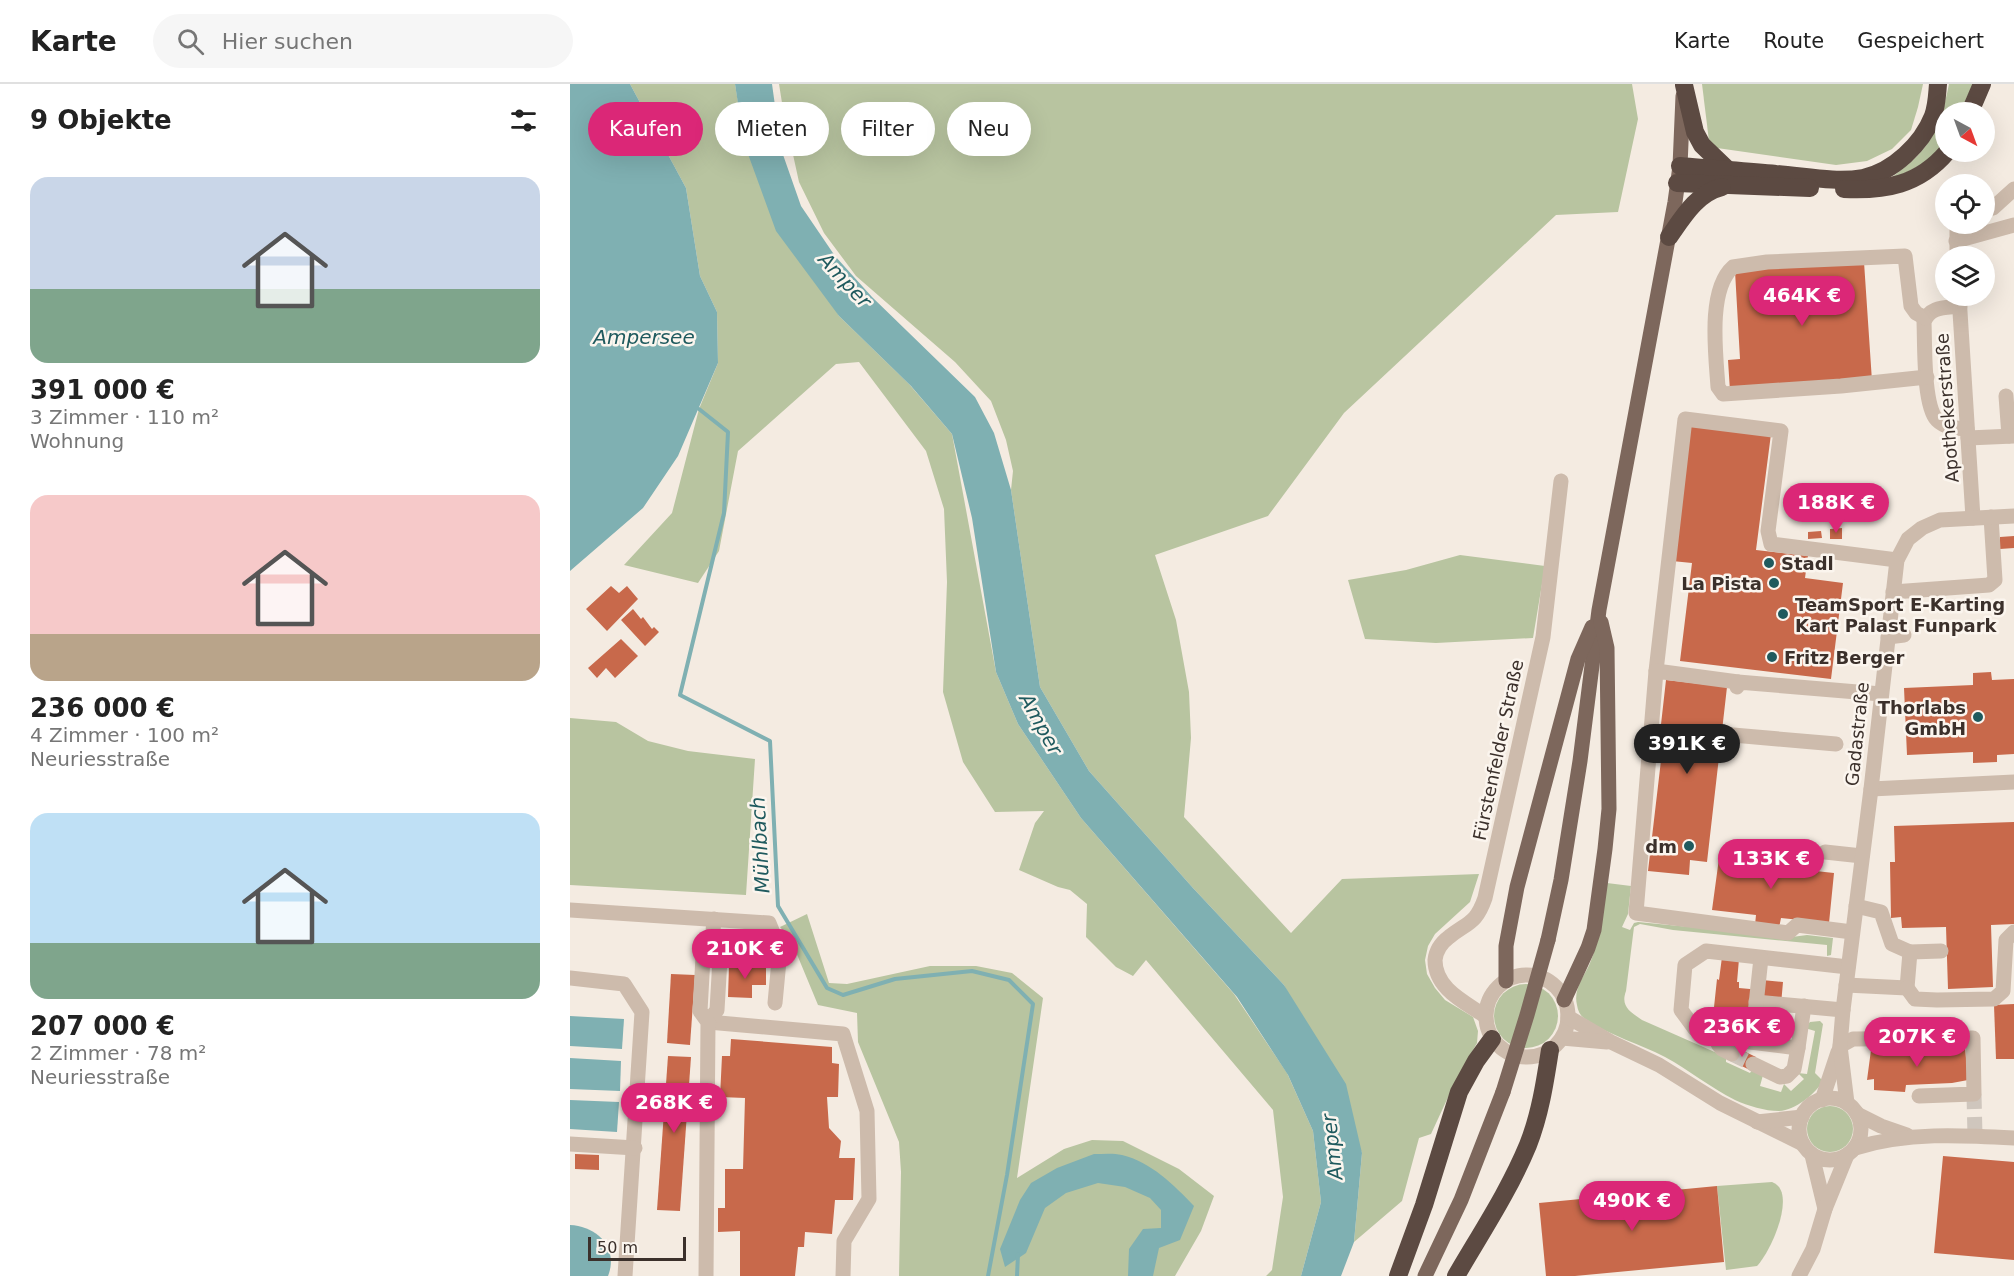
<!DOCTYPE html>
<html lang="de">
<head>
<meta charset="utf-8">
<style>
	:root { --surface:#fff; --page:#f6f6f6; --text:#222; --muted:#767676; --line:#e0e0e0; --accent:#db2777 }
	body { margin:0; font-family:"DejaVu Sans",sans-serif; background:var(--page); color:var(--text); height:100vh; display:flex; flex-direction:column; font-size:22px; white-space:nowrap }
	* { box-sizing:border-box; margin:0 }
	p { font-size:20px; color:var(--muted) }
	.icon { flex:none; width:33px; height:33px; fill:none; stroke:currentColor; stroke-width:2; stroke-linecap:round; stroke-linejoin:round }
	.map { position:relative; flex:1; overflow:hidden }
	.drawer { display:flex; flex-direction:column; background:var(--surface); width:570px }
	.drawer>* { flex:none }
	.hud { position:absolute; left:18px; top:18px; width:570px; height:54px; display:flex; gap:12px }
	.needle { width:39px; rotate:139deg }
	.controls { position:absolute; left:1365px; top:18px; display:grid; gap:12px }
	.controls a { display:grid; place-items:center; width:60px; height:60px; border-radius:50%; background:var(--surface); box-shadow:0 6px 24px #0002; font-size:30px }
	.scale { position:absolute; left:18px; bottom:15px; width:98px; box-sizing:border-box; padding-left:6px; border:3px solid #3b302b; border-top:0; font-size:16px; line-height:21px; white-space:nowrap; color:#3b302b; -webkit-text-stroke:4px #fbf5ee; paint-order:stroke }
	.price { position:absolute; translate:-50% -51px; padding:0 14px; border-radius:21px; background:var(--accent); color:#fff; font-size:20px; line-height:39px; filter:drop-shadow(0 2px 3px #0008) }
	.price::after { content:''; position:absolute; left:50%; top:36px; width:18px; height:14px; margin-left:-9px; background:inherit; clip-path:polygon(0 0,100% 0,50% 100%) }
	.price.current { background:#222; color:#fff }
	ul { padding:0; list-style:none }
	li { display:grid; align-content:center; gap:12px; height:318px; padding:0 30px }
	li span { display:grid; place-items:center; height:186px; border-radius:18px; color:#555 }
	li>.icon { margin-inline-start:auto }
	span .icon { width:108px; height:108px; fill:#fffc; stroke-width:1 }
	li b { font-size:26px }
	h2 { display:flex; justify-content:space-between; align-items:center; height:72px; padding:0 30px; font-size:26px }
	.chip { padding:0 21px; border-radius:27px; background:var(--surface); box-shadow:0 6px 24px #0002; font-size:21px; line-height:54px }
	.chip.current { background:var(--accent); color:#fff }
	header { display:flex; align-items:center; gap:36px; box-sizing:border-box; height:84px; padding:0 30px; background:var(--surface); border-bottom:2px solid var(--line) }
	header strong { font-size:28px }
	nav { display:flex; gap:33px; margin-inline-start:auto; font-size:21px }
	.search { width:420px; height:54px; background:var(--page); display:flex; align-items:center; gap:15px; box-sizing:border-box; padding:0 21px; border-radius:33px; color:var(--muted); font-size:22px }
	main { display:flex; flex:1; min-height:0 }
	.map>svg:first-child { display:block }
	.green { fill:#b8c4a0 }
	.water { fill:#7fb0b2 }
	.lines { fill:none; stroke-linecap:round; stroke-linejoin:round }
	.stream { stroke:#7fb0b2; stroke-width:4 }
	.building { fill:#c8694b }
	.minor-tunnel { stroke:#cfc6bd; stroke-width:15; stroke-dasharray:15 8; stroke-linecap:butt }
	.minor { stroke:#cdbbac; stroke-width:15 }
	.major { stroke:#7d675c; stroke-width:15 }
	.highway { stroke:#5c4a42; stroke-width:18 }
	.major-bridge { stroke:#7d675c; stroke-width:15 }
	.poi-dot { fill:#1f5a5e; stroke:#fbf5ee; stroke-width:2 }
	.labels { text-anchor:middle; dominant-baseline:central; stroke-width:5; stroke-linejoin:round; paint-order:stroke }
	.street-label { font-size:18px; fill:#3b302b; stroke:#fbf5ee }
	.poi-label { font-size:18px; font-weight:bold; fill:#3b302b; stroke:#fbf5ee; text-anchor:start }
	.water-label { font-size:20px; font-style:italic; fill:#1f5a5e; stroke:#fbf5ee }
</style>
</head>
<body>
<header>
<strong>Karte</strong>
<div class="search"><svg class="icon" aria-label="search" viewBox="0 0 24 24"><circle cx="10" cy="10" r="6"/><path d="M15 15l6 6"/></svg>Hier suchen</div>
<nav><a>Karte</a><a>Route</a><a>Gespeichert</a></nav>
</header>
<main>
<section class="drawer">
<h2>9 Objekte<svg class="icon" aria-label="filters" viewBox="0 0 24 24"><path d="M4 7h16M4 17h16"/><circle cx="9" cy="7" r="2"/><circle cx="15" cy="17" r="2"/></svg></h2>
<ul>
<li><span style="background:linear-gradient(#c9d6e8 60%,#7fa58c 0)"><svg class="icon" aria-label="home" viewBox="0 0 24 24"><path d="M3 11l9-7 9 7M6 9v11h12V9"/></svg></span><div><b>391 000 €</b><p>3 Zimmer · 110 m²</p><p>Wohnung</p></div></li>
<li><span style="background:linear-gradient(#f6c9c9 75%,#b9a48a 0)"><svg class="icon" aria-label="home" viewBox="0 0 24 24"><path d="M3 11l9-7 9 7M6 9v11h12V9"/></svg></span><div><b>236 000 €</b><p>4 Zimmer · 100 m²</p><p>Neuriesstraße</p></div></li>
<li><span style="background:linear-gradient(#bfe0f5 70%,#7fa58c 0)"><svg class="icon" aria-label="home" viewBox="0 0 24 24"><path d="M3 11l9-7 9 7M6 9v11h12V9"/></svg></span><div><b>207 000 €</b><p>2 Zimmer · 78 m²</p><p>Neuriesstraße</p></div></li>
</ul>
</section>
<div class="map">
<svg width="1444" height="1192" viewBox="0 0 1444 1192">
	<rect width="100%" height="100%" fill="#f4ebe1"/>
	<g class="green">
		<path d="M60,0H165L174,55L269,232L339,300L382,350L426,588L448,640L511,734L664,910L717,989L743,1047L751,1118L731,1192H696L702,1186L713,1113L703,1026L576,876L563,892L546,883L516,853L517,820L500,806L488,803L449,786L465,739L474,727L425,728L393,678L373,608L377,498L374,425L356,367L289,278L266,280L168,367L149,467L128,499L54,481L102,429L129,325L148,279L147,228L130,192L116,104Z"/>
		<path d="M209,0H1062L1068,35L1048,128L986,131L774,329L698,432L585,471L606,536L619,608L621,654L614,733L721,849L772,795L909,790L900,818L865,850L858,862L855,876L857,890L865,904L875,916L903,933L908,947L907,959L886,996L861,1050L849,1054L832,1117L784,1158L792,1069L714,901L623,804L519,687L470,603L441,406L443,387L436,356L421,317L385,278L286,192L254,149L229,98L213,25Z"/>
		<path d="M1132,0H1353L1348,23L1341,46L1322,65L1297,77L1266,81L1147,64L1139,57Z"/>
		<path d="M1379,0H1403L1390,28H1376L1375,57C1359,79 1343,86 1318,96C1359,67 1369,50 1379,0Z"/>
		<path d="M890,471L975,482L963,554L866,559L795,555L778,496L836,486Z"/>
		<path d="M0,634L46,638L78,657L118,667L185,675L176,811L0,801Z"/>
		<path d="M1037,799L1061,802L1058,830L1052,843L1060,846L1064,839L1068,838L1222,853L1237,851L1263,854L1261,871L1257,872V861L1103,846L1070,840L1064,843L1056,907C1050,923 1061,928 1072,936L1156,973V978L1180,989L1182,986L1193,991L1190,1002L1211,1008L1214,1000L1221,1007L1234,995L1228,989L1237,990L1245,947L1235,944L1240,938L1250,937L1253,940L1245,989L1253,997C1245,1010 1226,1026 1209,1027C1195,1027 1178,1022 1165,1016C1141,1004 1119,986 1095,973C1070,960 1041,952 1017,936C1011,933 1008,928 1007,921C1003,905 1014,893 1020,879C1031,854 1032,825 1037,799Z"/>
		<path d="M237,830L259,899L277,900L360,882H406L442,889L473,914L447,1094L494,1065L522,1056L553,1057L609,1085L644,1112L631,1147L605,1192H329L331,1088L329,1058L288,958L287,929L248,921L221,856L210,843Z"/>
		<circle cx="956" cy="932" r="32"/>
		<circle cx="1260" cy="1045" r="23"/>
		<path d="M1202,1098C1228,1107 1201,1168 1187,1182L1156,1186L1147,1102Z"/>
	</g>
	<g class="water">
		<path d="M0,0H60L116,104L130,192L147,228L148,279L108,372L73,424L0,487Z"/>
		<path d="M165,0H202L211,65L231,122L265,172L302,213L405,313L424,349L441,406L470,603L519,687L623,804L714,901L776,1000L792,1069L784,1158L771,1192H731L751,1118L743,1047L718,991L667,913L511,734L448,640L426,588L402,434L382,350L341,302L269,232L206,147L174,59Z"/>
		<path d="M0,932L54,935L52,965L0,962Z"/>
		<path d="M0,974L51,977L50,1007L0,1005Z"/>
		<path d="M0,1016L49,1018L47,1048L0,1045Z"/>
		<path d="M524,1070C533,1070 544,1069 552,1071C581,1078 604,1101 624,1122L610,1156L589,1164L583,1192H558L559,1165L573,1145L591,1144V1126L580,1114L555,1103L528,1099L496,1109L475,1124L456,1169L435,1183L430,1165L450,1116L461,1099L487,1084Z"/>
		<path d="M0,1141C27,1142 49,1164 38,1192H0Z"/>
	</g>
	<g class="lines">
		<g class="stream">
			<path d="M129,325L158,348L154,429L110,611L200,657L208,822L257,904L273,911L325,895L402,887L439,896L463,920L437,1091L418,1192"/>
			<path d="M447,1192L448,1170"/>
		</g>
	</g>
	<g class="building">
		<path d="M1294,178L1302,297L1160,307L1158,276L1170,275L1165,187Z"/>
		<path d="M1119,340L1201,350L1186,466L1238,472L1235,494L1273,499L1261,595L1110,577L1122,479L1102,477Z"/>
		<path d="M1272,444V455H1260V445Z"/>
		<path d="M1251,447L1252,454L1238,455V448Z"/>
		<path d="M1444,452V464L1430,465V453Z"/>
		<path d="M41,502L49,509L57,502L68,515L37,547L16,525Z"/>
		<path d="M63,525L71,535L73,533L82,545L84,543L89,548L75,562L51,536Z"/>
		<path d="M51,555L68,572L45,594L36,584L27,594L18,584Z"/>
		<path d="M1421,588L1422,596L1444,595V670L1427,671V678L1403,679V668L1337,671L1334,604L1403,601V589Z"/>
		<path d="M1096,596L1157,603L1137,778L1120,776L1119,791L1078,787L1092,668L1088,667Z"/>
		<path d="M1444,738V840L1421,841L1423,903L1378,905L1376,843L1332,844L1331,833L1321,834L1320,778H1325L1324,742Z"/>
		<path d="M1150,767L1219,776L1218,784L1264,789L1259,839L1211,834L1209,844L1185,841L1186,831L1142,826Z"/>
		<path d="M1152,873L1169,875L1167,898H1169V904L1191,906L1192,896L1213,898L1209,943L1188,941V933L1166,931L1164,944L1142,942L1147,895L1149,896Z"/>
		<path d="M159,882L196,883V901H182V914L158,913Z"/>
		<path d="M101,890L125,891L120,961L97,959Z"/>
		<path d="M1444,920V975H1426L1424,921Z"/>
		<path d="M161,955L262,963V979L269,980L268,1013H257L259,1044L271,1057L269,1074H285L283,1116H265L262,1150L235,1148L234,1163H228L225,1192H170V1147L148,1148V1124H155V1085H173L175,1014L150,1013L152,972H160Z"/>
		<path d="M1371,961V967L1395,963L1398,996L1382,999L1336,1001L1335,1008L1304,1006V995L1297,996L1301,966L1353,969V962Z"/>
		<path d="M1165,963L1186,973L1180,986L1159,976Z"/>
		<path d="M98,972L121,973L110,1127L87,1126Z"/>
		<path d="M5,1070L29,1071V1086L5,1085Z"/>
		<path d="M1373,1072L1444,1078V1176L1364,1169Z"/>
		<path d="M1147,1102L1154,1178L1005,1192H976L969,1119Z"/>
	</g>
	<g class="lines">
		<g class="minor-tunnel">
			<path d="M1162,970L1183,980"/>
			<path d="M1404,1010L1405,1052"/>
		</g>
		<g class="minor">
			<path d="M1414,127L1423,124L1444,105"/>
			<path d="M1386,157L1444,141"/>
			<path d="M1387,172V144L1391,140"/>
			<path d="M1389,212L1403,434"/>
			<path d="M1390,222C1375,224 1360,222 1354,238C1355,260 1353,321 1367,336C1375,344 1386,344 1397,345"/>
			<path d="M1355,234L1346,229L1341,222L1335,172L1197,178L1163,183C1137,206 1146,272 1148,303L1153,310L1271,302L1357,293"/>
			<path d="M1436,312L1439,352"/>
			<path d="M1398,354L1444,352"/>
			<path d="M1323,508L1419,501L1425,496L1421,433"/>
			<path d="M1318,553L1334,551"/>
			<path d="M1086,587L1115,335L1211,347L1198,447L1201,460L1327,476"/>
			<path d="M1168,598L1086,587L1066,829L1218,849L1227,841L1282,848"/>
			<path d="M1167,603L1168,598L1311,610"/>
			<path d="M1163,651L1266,660"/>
			<path d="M1301,705L1444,698"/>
			<path d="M1255,768L1292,772"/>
			<path d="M0,826L199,839L210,866L205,919"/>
			<path d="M1340,868L1371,867"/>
			<circle cx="957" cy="932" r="41"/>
			<path d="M0,894L54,900L72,928L55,1192"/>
			<path d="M1276,901L1337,904L1340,868L1322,860L1311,828L1286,822"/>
			<path d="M1337,904L1345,915L1367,916L1424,915L1433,907L1436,856L1444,848"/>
			<path d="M1186,918L1273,926"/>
			<path d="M1234,922L1228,964L1148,954L1125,945L1111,926L1115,881L1136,867L1278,883"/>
			<path d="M915,932C895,918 865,905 865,876C866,867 871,859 879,853C898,838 906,840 915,814L973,553L991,397"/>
			<path d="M998,933L1041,958L1089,981L1150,1019L1233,1060"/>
			<path d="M138,938L273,950L297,1027L299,1115L274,1157L273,1192"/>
			<path d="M138,938L147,926L150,875L142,860"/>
			<path d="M992,954L1037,958"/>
			<path d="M1148,954V960L1152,965L1162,970"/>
			<path d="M1182,958L1191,874"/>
			<path d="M1270,962L1283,955L1403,954L1404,1010L1349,1012"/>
			<path d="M1183,980L1210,993L1217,992L1224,985L1228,964"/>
			<circle cx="1260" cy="1045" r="31"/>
			<path d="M1252,1016L1268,968"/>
			<path d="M1277,1019L1270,962L1273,926L1301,705L1327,476L1338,455L1352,444L1370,436L1444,432"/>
			<path d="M1287,1030L1311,1042L1337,1051"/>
			<path d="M1187,1038L1232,1033"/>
			<path d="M0,1060L65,1064"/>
			<path d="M1285,1064C1337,1048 1391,1051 1444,1054"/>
			<path d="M1242,1071L1255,1125"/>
			<path d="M136,1192L138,938L130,927L133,873L142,860L144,835"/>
			<path d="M1229,1192L1243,1165L1255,1125L1277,1071"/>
		</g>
		<g class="major">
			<path d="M978,856L991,796L1010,677L1029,526L1105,118L1110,82L1113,12"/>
			<path d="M936,897V862L947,803L1008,575L1022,543"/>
			<path d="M994,916L1018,864L1024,846L1035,765L1039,725L1037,564L1031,538"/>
			<path d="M855,1192L891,1116L933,1008"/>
		</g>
		<g class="highway">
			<path d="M1114,1L1125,48L1132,61L1157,85"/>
			<path d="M1400,28L1412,0"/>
			<path d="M1110,82C1142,85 1174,87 1206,90C1234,92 1265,99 1293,94C1323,88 1352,60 1363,32C1367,21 1367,11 1368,0"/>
			<path d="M1107,99L1240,104"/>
			<path d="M1274,105C1315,107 1349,101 1377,68"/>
			<path d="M1099,153C1113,133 1127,109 1152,103"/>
			<path d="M828,1192L854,1121L889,1008L906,977L922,955"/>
			<path d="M886,1192C911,1149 939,1107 958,1061C970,1031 975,998 980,966"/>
		</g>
		<path class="major-bridge" d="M933,1008L957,931L978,856"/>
	</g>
	<g class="poi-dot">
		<circle cx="1199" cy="479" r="6"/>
		<circle cx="1204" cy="499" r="6"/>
		<circle cx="1213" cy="530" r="6"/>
		<circle cx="1202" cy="573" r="6"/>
		<circle cx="1408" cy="633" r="6"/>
		<circle cx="1119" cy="762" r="6"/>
	</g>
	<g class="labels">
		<g class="street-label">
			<text transform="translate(1377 324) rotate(-94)">Apothekerstraße</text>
			<text transform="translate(1287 650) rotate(-84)">Gadastraße</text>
			<text transform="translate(928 666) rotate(-78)">Fürstenfelder Straße</text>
		</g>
		<g class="poi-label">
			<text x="1211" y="479">Stadl</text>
			<text x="1192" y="499" text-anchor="end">La Pista</text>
			<text x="1225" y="520">TeamSport E-Karting<tspan x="1225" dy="21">Kart Palast Funpark</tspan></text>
			<text x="1214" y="573">Fritz Berger</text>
			<text x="1396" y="623" text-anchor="end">Thorlabs<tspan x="1396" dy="21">GmbH</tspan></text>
			<text x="1107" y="762" text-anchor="end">dm</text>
		</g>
		<g class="water-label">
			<text transform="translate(275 196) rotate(47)">Amper</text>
			<text x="74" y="253">Ampersee</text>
			<text transform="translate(471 640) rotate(61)">Amper</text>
			<text transform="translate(190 761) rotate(-93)">Mühlbach</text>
			<text transform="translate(762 1063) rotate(-96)">Amper</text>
		</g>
	</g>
</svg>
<div class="controls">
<a><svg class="needle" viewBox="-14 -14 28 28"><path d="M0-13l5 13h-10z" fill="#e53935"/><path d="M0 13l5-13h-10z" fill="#767676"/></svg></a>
<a><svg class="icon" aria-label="locate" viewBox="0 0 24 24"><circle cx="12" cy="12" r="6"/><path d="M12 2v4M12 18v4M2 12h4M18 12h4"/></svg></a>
<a><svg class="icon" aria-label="layers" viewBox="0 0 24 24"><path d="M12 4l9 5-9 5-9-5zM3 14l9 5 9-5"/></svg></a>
</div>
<div class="scale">50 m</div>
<b class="price" style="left:1232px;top:243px">464K €</b>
<b class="price" style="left:1266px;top:450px">188K €</b>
<b class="price current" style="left:1117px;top:691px">391K €</b>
<b class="price" style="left:1201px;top:806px">133K €</b>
<b class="price" style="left:175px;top:896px">210K €</b>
<b class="price" style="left:1172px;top:974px">236K €</b>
<b class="price" style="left:1347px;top:984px">207K €</b>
<b class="price" style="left:104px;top:1050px">268K €</b>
<b class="price" style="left:1062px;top:1148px">490K €</b>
<div class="hud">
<a class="chip current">Kaufen</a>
<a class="chip">Mieten</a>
<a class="chip">Filter</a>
<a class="chip">Neu</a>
</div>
</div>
</main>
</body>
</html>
